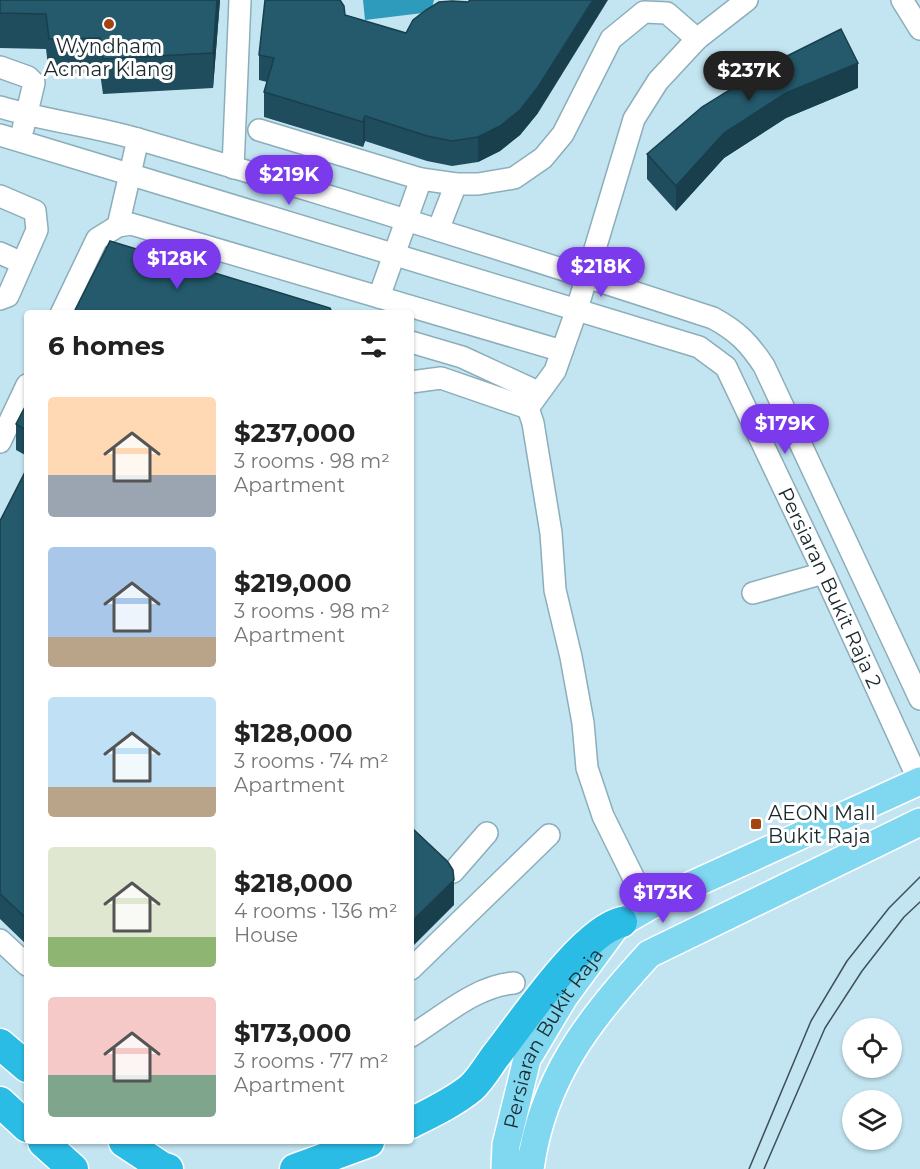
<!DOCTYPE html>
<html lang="en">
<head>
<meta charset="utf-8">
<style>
	:root { --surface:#fff; --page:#f2f2f2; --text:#222; --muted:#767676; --accent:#7c3aed }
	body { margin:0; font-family:Montserrat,sans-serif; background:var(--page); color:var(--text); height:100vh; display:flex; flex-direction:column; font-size:22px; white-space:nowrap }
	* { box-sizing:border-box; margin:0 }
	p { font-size:20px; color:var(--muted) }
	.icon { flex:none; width:33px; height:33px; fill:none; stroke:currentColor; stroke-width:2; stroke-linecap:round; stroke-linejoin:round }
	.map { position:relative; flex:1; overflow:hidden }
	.panel { position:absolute; left:24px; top:310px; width:390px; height:834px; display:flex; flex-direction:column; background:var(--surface); border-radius:6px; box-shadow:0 2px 4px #0004 }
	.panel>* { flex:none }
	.controls { position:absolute; left:842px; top:1018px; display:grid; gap:12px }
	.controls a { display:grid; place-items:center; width:60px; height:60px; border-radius:50%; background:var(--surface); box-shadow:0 2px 4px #0004; font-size:30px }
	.price { position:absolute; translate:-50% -51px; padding:0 14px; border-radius:21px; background:var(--accent); color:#fff; font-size:20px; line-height:39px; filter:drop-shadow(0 2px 3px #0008) }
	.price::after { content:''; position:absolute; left:50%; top:36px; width:18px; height:14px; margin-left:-9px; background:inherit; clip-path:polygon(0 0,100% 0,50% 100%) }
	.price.on { background:#222; color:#fff }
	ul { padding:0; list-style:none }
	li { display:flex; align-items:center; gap:18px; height:150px; padding:0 24px }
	li span { display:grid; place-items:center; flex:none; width:168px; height:120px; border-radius:6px; color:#555 }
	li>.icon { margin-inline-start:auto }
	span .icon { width:72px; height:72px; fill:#fffc; stroke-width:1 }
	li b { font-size:26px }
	h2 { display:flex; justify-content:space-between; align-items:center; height:72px; padding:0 24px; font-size:26px }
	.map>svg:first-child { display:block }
	.water { fill:#2e9abc }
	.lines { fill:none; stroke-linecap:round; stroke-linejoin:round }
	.minor-casing { stroke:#8caeba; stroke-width:24 }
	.major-casing { stroke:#fff; stroke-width:30 }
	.highway-casing { stroke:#fff; stroke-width:33 }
	.minor { stroke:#fff; stroke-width:21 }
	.major { stroke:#80d7f0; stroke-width:27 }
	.highway { stroke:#2bbce6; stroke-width:30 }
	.tram { stroke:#3f5158; stroke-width:1.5 }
	.wall { fill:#1f4d5d }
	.shaded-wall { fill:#193f4c }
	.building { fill:#245a6c; stroke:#193f4c; stroke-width:1.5 }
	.poi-dot { fill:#a6420d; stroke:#fff; stroke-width:2 }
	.labels { text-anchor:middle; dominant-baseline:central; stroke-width:6; stroke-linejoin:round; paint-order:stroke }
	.poi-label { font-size:20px; fill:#1b292e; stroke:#fff }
	.street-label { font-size:20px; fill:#1b292e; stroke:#fff }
</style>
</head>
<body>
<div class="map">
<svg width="920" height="1169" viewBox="0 0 920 1169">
	<rect width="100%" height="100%" fill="#c3e5f2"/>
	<path class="water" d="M363,0H434L431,12L365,20Z"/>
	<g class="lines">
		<g class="minor-casing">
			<g id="minor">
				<path d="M902,0L920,29"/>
				<path d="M0,67L28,77L34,83L23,129"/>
				<path d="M0,107C46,121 95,126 141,140C333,196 523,256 713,318C737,331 749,343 764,366L920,699"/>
				<path d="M259,130L421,179L456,184H478L514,178L543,158L563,134L611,39L644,12L667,13L697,39"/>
				<path id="s1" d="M0,135C233,207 467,275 699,347L726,367L824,573L920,783"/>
				<path d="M233,168L240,0"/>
				<path d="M0,196L35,211L37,230L8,296L0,299"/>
				<path d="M118,226L138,139"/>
				<path d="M438,230L456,184"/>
				<path d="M0,253L22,263"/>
				<path d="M379,297L421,179"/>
				<path d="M61,314L97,239L118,226L131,224L562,351"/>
				<path d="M411,342L462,357L538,392"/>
				<path d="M411,382L441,378L528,408"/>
				<path d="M0,442L27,385"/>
				<path d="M753,593L824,573"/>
				<path d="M411,843L445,874L453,872L487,833"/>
				<path d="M648,907L603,816L587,768L583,723L571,657L555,590L551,533L533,423L528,408L555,371L577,309L634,119L658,81L697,39L747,0"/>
				<path d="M0,940L27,965"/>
				<path d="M411,969L549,835"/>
				<path d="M411,1036C443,1016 476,986 514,983"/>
			</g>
		</g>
		<g class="major-casing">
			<g id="major">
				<path id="s2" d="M505,1169L506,1145L527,1059L564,997L617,925L648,907L683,889L920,781"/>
				<path d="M530,1169C542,1079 589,1019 649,954L920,822"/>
			</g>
		</g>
		<g class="highway-casing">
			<g id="highway">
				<path d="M0,1044L27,1067"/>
				<path d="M0,1102L27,1127"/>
				<path d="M411,1123C431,1113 454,1102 471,1088C480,1080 487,1068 494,1058C521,1024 582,931 622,922"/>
				<path d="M43,1142L73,1169"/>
				<path d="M124,1142L162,1167L168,1169"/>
				<path d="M295,1169L369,1142"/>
			</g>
		</g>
		<use href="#minor" class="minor"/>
		<use href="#major" class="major"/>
		<use href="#highway" class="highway"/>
		<g class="tram">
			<path d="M749,1169L811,1021L847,961L889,908L920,877"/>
			<path d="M764,1169L825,1028L862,971L904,917L920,902"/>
		</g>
	</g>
	<g class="wall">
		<path d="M0,0H220L213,88L103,94L100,73L49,74L46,49L0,48Z"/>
		<path d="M345,15L538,113L520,135L500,151L478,162L452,166L427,161L365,141L363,147L264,117V92L267,82L259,80V55Z"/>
		<path d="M858,88L786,118L724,158L676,211L647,179V154Z"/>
		<path d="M27,403V456L16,450V424Z"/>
		<path d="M27,468V945L0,919V521Z"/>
	</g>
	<g class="shaded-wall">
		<path d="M217,0H220L213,88V53Z"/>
		<path d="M593,0H608L538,113L520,135L500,151L478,162V137Z"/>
		<path d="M858,63V88L786,118L724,158L676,211V186L724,133L786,93Z"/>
		<path d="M365,116V141L363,147V122Z"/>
		<path d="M454,880V905L411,948V922Z"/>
	</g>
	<g class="building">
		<path d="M0,0H217L213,53L103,59L100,38L49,39L46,14L0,13Z"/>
		<path d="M265,0H340L344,6L345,15L406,33L413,20L426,10L439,2L452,1L468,2L470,0H593L538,87L520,110L500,126L478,137L452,141L427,136L365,116L363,122L264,92L274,58L259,55Z"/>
		<path d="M841,29L858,63L786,93L724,133L676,186L647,154L702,107L773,63Z"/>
		<path d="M110,241L330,308L333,314H73Z"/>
		<path d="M27,403V431L16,424Z"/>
		<path d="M27,468V919L0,894V521Z"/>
		<path d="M411,827L448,862L453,870L454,880L411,922Z"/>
	</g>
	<g class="poi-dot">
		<circle cx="109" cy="24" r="6"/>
		<rect x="750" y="818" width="12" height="12" rx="3"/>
	</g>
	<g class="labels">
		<g class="poi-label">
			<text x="109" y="46">Wyndham<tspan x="109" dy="23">Acmar Klang</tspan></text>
			<text x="768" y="813" text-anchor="start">AEON Mall<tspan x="768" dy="23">Bukit Raja</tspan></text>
		</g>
		<g class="street-label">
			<text stroke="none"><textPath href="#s1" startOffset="1008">Persiaran Bukit Raja 2</textPath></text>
			<text stroke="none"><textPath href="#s2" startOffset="142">Persiaran Bukit Raja</textPath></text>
		</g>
	</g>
</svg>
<div class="controls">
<a><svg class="icon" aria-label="locate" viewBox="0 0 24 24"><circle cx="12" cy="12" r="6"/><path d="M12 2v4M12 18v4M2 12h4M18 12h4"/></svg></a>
<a><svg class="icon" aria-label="layers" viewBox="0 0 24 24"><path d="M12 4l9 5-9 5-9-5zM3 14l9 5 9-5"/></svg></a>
</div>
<b class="price on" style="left:749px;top:102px">$237K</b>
<b class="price" style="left:289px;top:206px">$219K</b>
<b class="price" style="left:177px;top:290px">$128K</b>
<b class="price" style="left:601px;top:298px">$218K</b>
<b class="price" style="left:785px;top:455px">$179K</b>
<b class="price" style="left:663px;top:924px">$173K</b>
<section class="panel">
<h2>6 homes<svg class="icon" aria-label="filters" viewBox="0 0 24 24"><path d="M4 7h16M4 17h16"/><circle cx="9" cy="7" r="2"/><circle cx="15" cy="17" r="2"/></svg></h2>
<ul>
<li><span style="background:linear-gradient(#ffd9b3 65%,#9aa5b1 0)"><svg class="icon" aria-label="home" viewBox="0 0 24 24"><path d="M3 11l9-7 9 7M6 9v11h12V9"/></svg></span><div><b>$237,000</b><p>3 rooms · 98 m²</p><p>Apartment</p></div></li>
<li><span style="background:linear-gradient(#a9c7e8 75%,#b9a48a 0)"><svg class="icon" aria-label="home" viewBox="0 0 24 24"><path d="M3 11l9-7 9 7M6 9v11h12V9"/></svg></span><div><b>$219,000</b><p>3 rooms · 98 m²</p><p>Apartment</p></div></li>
<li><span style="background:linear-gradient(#bfe0f5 75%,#b9a48a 0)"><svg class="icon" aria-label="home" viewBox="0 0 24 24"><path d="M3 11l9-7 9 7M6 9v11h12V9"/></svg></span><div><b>$128,000</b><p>3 rooms · 74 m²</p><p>Apartment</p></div></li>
<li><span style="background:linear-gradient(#dfe7d0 75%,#8fb573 0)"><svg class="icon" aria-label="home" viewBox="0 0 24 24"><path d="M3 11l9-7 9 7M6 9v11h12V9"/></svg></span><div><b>$218,000</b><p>4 rooms · 136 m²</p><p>House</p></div></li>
<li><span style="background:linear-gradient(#f6c9c9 65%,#7fa58c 0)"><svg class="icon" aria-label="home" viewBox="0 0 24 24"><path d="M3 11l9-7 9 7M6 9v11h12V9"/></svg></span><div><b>$173,000</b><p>3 rooms · 77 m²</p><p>Apartment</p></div></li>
</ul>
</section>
</div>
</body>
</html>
